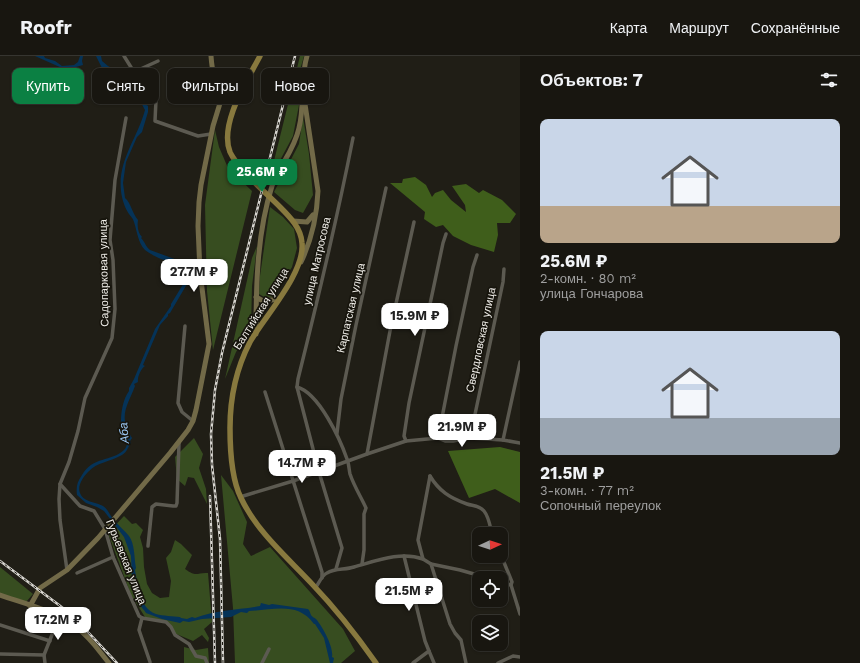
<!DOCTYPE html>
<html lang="ru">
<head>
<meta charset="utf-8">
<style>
	:root { --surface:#181610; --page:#25231e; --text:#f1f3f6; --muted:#9f9f9f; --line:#363530; --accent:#0b8043 }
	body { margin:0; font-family:"Work Sans",sans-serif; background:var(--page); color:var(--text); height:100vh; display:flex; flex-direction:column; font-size:15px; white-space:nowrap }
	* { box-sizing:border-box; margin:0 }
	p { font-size:13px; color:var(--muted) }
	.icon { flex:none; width:22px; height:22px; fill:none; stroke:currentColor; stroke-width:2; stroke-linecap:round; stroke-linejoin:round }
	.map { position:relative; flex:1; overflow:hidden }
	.panel { display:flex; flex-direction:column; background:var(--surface); width:340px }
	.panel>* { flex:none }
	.guide { position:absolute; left:12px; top:12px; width:380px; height:36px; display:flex; gap:8px }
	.needle { width:26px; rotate:87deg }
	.controls { position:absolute; left:472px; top:471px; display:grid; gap:8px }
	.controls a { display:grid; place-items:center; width:36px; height:36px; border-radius:8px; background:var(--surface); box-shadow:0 1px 3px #0004,0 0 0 1px var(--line); font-size:20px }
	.price { position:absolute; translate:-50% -34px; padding:0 9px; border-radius:8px; background:#fff; color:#222; font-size:13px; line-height:26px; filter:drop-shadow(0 1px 2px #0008) }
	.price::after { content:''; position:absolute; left:50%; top:24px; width:12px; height:9px; margin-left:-6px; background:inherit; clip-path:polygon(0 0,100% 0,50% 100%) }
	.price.current { background:var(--accent); color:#fff }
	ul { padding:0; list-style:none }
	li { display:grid; align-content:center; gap:8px; height:212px; padding:0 20px }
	li span { display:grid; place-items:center; height:124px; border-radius:8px; color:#555 }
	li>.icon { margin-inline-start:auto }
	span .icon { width:72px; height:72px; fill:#fffc; stroke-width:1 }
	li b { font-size:17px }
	h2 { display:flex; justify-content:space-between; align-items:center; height:48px; padding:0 20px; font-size:17px }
	.chip { padding:0 14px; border-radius:8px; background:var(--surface); box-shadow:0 1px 3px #0004,0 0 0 1px var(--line); font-size:14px; line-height:36px }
	.chip.current { background:var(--accent); color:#fff }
	header { display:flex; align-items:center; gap:24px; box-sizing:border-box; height:56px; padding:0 20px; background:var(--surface); border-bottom:1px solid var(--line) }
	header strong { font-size:19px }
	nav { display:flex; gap:22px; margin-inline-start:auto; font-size:14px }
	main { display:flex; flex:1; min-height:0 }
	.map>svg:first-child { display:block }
	.green { fill:#374d20 }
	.forest { fill:#3f5e1b }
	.water { fill:#053358 }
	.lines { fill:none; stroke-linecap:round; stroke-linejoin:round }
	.street { stroke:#5c5a51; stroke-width:3.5 }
	.secondary { stroke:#726a48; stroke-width:5 }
	.primary { stroke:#88793e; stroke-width:5.5 }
	.rail-casing { stroke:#d8d6d1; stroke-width:2.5 }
	.rail { stroke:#17150d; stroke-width:1; stroke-dasharray:3; stroke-linecap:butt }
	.labels { text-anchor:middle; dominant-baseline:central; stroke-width:3.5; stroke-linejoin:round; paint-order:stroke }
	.street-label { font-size:11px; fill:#f1efea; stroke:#17150d }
	.water-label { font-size:12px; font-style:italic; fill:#9dc9f6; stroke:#17150d }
</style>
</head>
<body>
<header>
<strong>Roofr</strong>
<nav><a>Карта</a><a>Маршрут</a><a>Сохранённые</a></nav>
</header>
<main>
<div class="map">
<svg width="520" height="607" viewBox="0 0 520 607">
	<rect width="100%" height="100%" fill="#201e16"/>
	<g class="green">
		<path d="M300,0H304L300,14L299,49L293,80L269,125Z"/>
		<path d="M303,61L309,98L313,139L303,157L295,154L274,136L299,88Z"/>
		<path d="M215,74L219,91L228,112L252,135L213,294L207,235L205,149Z"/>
		<path d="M270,151L283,161L294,173L297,192L292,211L274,240L266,242L259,238L260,220Z"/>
		<path d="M257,190L252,230L251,273L236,296L225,323L252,202Z"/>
		<path d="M194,382L203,398L199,412L206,433L207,448L194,422L188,421L185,430L177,423L175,401Z"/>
		<path d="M221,419L233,435L247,466L243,488L251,500L270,491L343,573L355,595L341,607H235L233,552Z"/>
		<path d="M124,460L132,468L136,467L143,474L140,481L143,492L144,511L147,528L152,537L160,542L169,541L171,525L166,502L171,496L175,484L181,488L192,499L185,513C197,522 197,516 208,517L212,566L204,573L209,582L208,586L202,579L193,585L174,577L170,568L145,561L131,539L108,477Z"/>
		<path d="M0,511L33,538L26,546L0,540Z"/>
		<path d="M184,591L196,594L208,592L209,607H184Z"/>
	</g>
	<g class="forest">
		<path d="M415,121L426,129L432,141L435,137L443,134L451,144L466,156L465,149L452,130L466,128L479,137L483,134L502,144L516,158L510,167H497L498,179L494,196L471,189L453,180L443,169L436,171L424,163L425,156L390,127H402L403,123Z"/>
		<path d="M500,391L520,396V447L495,433L469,442L448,395Z"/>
	</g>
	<g class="water">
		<path d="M35,0H44L45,2L55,5L62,10L74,9L78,6L80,0H83L82,5L83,9L65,14V12H62Z"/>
		<path d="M96,0H101L102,5L108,10L121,17L125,24L142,39L143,46L148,50V56L142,76L137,81L126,106L123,127L125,142C131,147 132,157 138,164C137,171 138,177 142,181L141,182C145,186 146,191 150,194L191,209L190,222L188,223L187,228L170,257L168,258V260L160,269L143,309L145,310C141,312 137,322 138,326L134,328L135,330C127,351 118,360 132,382L130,385L131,387C128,391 127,396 122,399C110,406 97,406 88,416C83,421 77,430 80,437C83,446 96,446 103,450C108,453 110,460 114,464C119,470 125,475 129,480C135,488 134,502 136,512L135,514C138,529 139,552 156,558C163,560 173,560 180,561L181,562L187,563L192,561L195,562C216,554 238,554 260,550L261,547L269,549L272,548L308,553C310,555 310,557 311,559C313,562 314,561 316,563C322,570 334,591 332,601L334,602L333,607H330L324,582L315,568H314C298,545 273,554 249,555L247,557L241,556L231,561L202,563L189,566L183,565L180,567L162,563L146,557C144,553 141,552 139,547C136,540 136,529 132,524L131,500L124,481L104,455L97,451L86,447L77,439C76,431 77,426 82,419C93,400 111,406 124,394C132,386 122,375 121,365C121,356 123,343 129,335V332L134,323L155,273L171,250V248L182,230L188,215C184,206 170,206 161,203C156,201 149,197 145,194C138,187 137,175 134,166C133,162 131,161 129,158C126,154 123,146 122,141C115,107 137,84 145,54L138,41L129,33L119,21L102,12Z"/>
	</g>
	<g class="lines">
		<g class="street">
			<path d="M124,0L139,24L156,44L155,65L198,80L211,78"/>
			<path d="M134,16L158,5"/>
			<path d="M185,270L178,347L182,356L193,365"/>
			<path d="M297,331C319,337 340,383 347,403C349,408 349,414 350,418C354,430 361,441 366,452L364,458V494L362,508"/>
			<path d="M265,336L322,516V522"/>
			<path d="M337,377L341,343L356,269L386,132"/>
			<path d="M438,382L456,290L473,211L477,199"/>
			<path d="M470,382L503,226L504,213"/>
			<path d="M503,384L520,306"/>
			<path d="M406,385L404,380L409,347L443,187L446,178"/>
			<path d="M367,398L390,275L414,166"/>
			<path d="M430,420L418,484L423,503L431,508L450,568L455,577L461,584L466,607"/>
			<path d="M430,420C439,435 450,442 467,448C473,450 479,449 484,455C489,461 490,470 492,478"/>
			<path d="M60,428L80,450L94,455L105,473L113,501L139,560L142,562L139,574L150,606"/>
			<path d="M240,441L293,425L367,398L406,385L438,382L445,385H453L470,382L503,384L520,387"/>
			<path d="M148,490L152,451L156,448L173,450H176L177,447L179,387"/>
			<path d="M501,499L512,526L511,529L520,558"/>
			<path d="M404,500L425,585L429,595L413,607"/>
			<path d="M431,508L460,514L488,522"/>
			<path d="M336,513L342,492L319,416L297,331L298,323C318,243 337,163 353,82"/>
			<path d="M67,514L60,464L59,443L60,428L69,406L78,375L85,342L112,282L115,253L113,204L110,184L115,124L126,62"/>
			<path d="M77,517L113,501"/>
			<path d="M501,526L511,529"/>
			<path d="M316,531C319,527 322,519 327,517C335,512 345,514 354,511C376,505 400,495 423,503"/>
			<path d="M142,562L166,566L171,571L175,579L189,588L196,600L205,602L207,607"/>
			<path d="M0,569L50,585"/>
			<path d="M429,595L434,607"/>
			<path d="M0,598L44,599"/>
			<path d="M45,607L44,599L59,561"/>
			<path d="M262,607L269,593"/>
			<path d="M498,607L513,600L520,601"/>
		</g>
		<g class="secondary">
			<path d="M211,0C212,14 214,26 224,37"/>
			<path d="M293,165L307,166L313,159"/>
			<path d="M301,206C311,185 317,159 318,135L305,48"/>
			<path d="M256,241L263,245L279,243"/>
			<path d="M256,278C256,229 257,177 272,130C279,110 294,95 299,72C305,49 300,22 307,0"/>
			<path d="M0,539C26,548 56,555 77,572C90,581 99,595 109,607"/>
			<path d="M30,550L40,532L67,514L98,482L170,397L188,374L193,365L196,354L209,288L200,216L198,170L199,146L201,129L213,70L221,44L226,32L229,30L243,33"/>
		</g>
		<path class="primary" d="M260,0C247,25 219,68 230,96C237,112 267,138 280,151C290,161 301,172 302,187C305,217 265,260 250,286C236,313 230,342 230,372C230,394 231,422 241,442C257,476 288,502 313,529C336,553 357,580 376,607"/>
		<g class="rail-casing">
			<g id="rail">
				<path d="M210,440L215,607"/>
				<path d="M0,505L71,558L117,607"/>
				<path d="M223,607L220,483L212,409L211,378L215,334L222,297L295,0"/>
			</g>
		</g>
		<use href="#rail" class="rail"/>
	</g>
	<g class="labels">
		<g class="street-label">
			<text transform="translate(317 205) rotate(-77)">улица Матросова</text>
			<text transform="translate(104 217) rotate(-91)">Садопарковая улица</text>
			<text transform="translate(351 252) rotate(-77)">Карпатская улица</text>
			<text transform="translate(261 253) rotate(-58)">Балтийская улица</text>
			<text transform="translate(481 284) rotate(-78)">Свердловская улица</text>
			<text transform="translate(126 506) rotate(68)">Гурьевская улица</text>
		</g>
		<g class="water-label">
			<text transform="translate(124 377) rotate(-95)">Аба</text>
		</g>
	</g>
</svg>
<div class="controls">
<a><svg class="needle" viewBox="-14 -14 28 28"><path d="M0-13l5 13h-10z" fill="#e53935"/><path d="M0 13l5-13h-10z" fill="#9f9f9f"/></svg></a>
<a><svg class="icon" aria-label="locate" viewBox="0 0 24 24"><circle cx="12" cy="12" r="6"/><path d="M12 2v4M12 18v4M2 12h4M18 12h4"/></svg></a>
<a><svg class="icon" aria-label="layers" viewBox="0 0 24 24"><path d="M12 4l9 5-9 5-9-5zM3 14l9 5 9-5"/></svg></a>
</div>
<b class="price current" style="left:262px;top:137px">25.6M ₽</b>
<b class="price" style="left:194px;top:237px">27.7M ₽</b>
<b class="price" style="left:415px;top:281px">15.9M ₽</b>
<b class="price" style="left:462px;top:392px">21.9M ₽</b>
<b class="price" style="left:302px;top:428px">14.7M ₽</b>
<b class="price" style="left:409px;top:556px">21.5M ₽</b>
<b class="price" style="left:58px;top:585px">17.2M ₽</b>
<div class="guide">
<a class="chip current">Купить</a>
<a class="chip">Снять</a>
<a class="chip">Фильтры</a>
<a class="chip">Новое</a>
</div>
</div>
<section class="panel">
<h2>Объектов: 7<svg class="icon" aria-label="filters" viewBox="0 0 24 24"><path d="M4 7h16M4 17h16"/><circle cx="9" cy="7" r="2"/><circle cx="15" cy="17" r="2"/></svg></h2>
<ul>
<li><span style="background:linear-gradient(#c9d6e8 70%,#b9a48a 0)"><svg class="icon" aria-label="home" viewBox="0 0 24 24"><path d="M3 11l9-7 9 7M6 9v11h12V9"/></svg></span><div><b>25.6M ₽</b><p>2-комн. · 80 m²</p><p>улица Гончарова</p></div></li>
<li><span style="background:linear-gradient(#c9d6e8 70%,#9aa5b1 0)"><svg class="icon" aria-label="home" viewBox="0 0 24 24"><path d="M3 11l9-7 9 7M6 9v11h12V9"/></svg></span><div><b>21.5M ₽</b><p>3-комн. · 77 m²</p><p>Сопочный переулок</p></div></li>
</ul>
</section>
</main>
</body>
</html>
